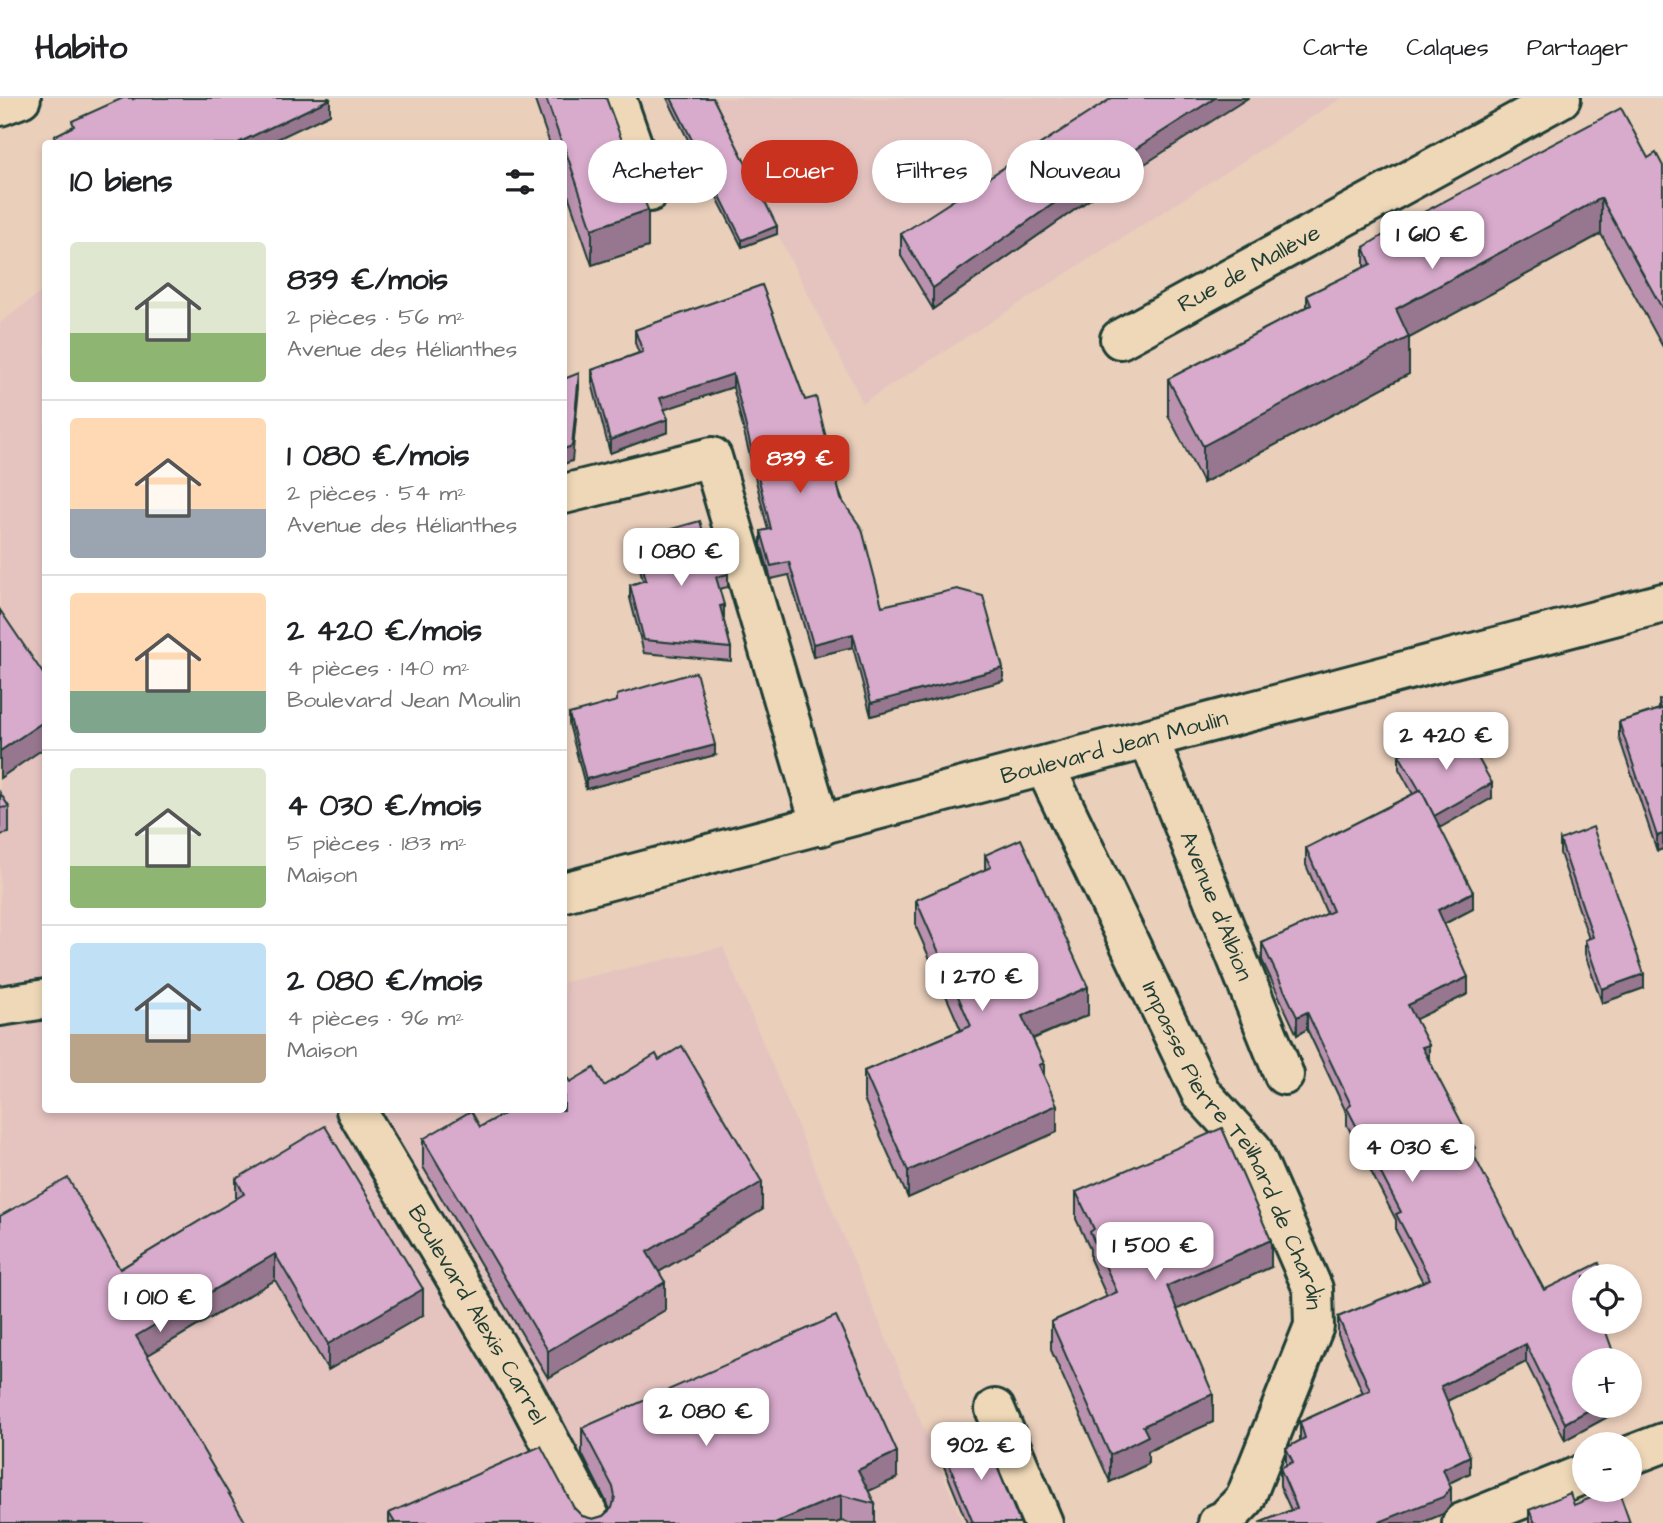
<!DOCTYPE html>
<html lang="fr">
<head>
<meta charset="utf-8">
<style>
	:root { --surface:#fff; --page:#f2f2f2; --text:#202124; --muted:#757577; --line:#e0e0e0; --accent:#c8321e }
	body { margin:0; font-family:"Architects Daughter",sans-serif; background:var(--page); color:var(--text); height:100vh; display:flex; flex-direction:column; font-size:26px; white-space:nowrap }
	* { box-sizing:border-box; margin:0 }
	p { font-size:23px; color:var(--muted) }
	.icon { flex:none; width:38px; height:38px; fill:none; stroke:currentColor; stroke-width:2; stroke-linecap:round; stroke-linejoin:round }
	.map { position:relative; flex:1; overflow:hidden }
	.sheet { position:absolute; left:42px; top:42px; width:525px; height:973px; display:flex; flex-direction:column; background:var(--surface); border-radius:7px; box-shadow:0 4px 10px #0003 }
	.sheet>* { flex:none }
	.banner { position:absolute; left:588px; top:42px; width:665px; height:63px; display:flex; gap:14px }
	.fabs { position:absolute; left:1572px; top:1166px; display:grid; gap:14px }
	.fabs a { display:grid; place-items:center; width:70px; height:70px; border-radius:50%; background:var(--surface); box-shadow:0 4px 10px #0003; font-size:35px }
	.price { position:absolute; translate:-50% -60px; padding:0 16px; border-radius:14px; background:#fff; color:#222; font-size:23px; line-height:46px; filter:drop-shadow(0 2px 4px #0008) }
	.price::after { content:''; position:absolute; left:50%; top:42px; width:21px; height:16px; margin-left:-10px; background:inherit; clip-path:polygon(0 0,100% 0,50% 100%) }
	.price.on { background:var(--accent); color:#fff }
	ul { padding:0; list-style:none }
	li { display:flex; align-items:center; gap:21px; height:175px; padding:0 28px }
	li+li { border-top:2px solid var(--line) }
	li span { display:grid; place-items:center; flex:none; width:196px; height:140px; border-radius:7px; color:#555 }
	li>.icon { margin-inline-start:auto }
	span .icon { width:84px; height:84px; fill:#fffc; stroke-width:1 }
	li b { font-size:30px }
	h2 { display:flex; justify-content:space-between; align-items:center; height:84px; padding:0 28px; font-size:30px }
	.chip { padding:0 24px; border-radius:32px; background:var(--surface); box-shadow:0 4px 10px #0003; font-size:24px; line-height:63px }
	.chip.on { background:var(--accent); color:#fff }
	header { display:flex; align-items:center; gap:42px; box-sizing:border-box; height:98px; padding:0 35px; background:var(--surface); border-bottom:2px solid var(--line) }
	header strong { font-size:33px }
	nav { display:flex; gap:38px; margin-inline-start:auto; font-size:24px }
	.map>svg:first-child { display:block }
	.built { fill:#e5c4c0 }
	.lines { fill:none; stroke-linecap:round; stroke-linejoin:round }
	.street-casing { stroke:#1f3d34; stroke-width:44 }
	.primary-casing { stroke:#1f3d34; stroke-width:44 }
	.street { stroke:#eed8b7; stroke-width:38 }
	.primary { stroke:#eed8b7; stroke-width:38 }
	.wall { fill:#ba92af; stroke:#1f3d34; stroke-width:2 }
	.shaded-wall { fill:#97778f; stroke:#1f3d34; stroke-width:2 }
	.building { fill:#d8aacc; stroke:#1f3d34; stroke-width:2 }
	.labels { text-anchor:middle; dominant-baseline:central; stroke-width:5; stroke-linejoin:round; paint-order:stroke }
	.street-label { font-size:23px; fill:#1f3d34; stroke:#eed8b7 }
</style>
</head>
<body>
<header>
<strong>Habito</strong>
<nav><a>Carte</a><a>Calques</a><a>Partager</a></nav>
</header>
<div class="map">
<svg width="1663" height="1425" viewBox="0 0 1663 1425">
	<rect width="100%" height="100%" fill="#eacfbb"/>
	<filter id="ink" filterUnits="userSpaceOnUse"><feTurbulence type="fractalNoise" baseFrequency=".0143" numOctaves="2"/><feDisplacementMap in="SourceGraphic" scale="14" xChannelSelector="R" yChannelSelector="G"/><feConvolveMatrix kernelMatrix="1 2 1 2 8 2 1 2 1" color-interpolation-filters="sRGB"/></filter>
	<g filter="url(#ink)">
		<g class="built">
			<path d="M709,0H1342L863,305Z"/>
			<path d="M45,191L46,1012H564V884L723,849L963,1425H0V225Z"/>
		</g>
		<g class="lines">
			<g class="street-casing">
				<g id="street">
					<path d="M616,0L649,94"/>
					<path d="M0,8L21,0"/>
					<path id="s1" d="M1120,241L1561,0"/>
					<path d="M564,396L712,359L821,728"/>
					<path id="s2" d="M1149,641L1284,977"/>
					<path id="s3" d="M1045,669L1201,995L1252,1051L1313,1191L1314,1228L1245,1401L1225,1422L1218,1425"/>
					<path id="s4" d="M356,1012L526,1298L593,1425"/>
					<path d="M995,1311L1043,1425"/>
					<path d="M1629,1358L1663,1345"/>
					<path d="M1462,1425L1584,1376"/>
				</g>
			</g>
			<g class="primary-casing">
				<g id="primary">
					<path id="s5" d="M564,794L1663,505"/>
					<path d="M0,908L46,901"/>
				</g>
			</g>
			<use href="#street" class="street"/>
			<use href="#primary" class="primary"/>
		</g>
		<g class="wall">
			<path d="M534,0H606L648,149L592,167L564,85V46H550Z"/>
			<path d="M667,0H713L777,136L742,149Z"/>
			<path d="M1648,60L1663,68V249L1601,136L1409,240V276L1203,385L1168,317V281L1307,209V197L1364,170V149Z"/>
			<path d="M1093,99L933,211L901,158V136Z"/>
			<path d="M762,187L882,508L1003,583L871,618L853,549L813,559L789,477L771,481L761,446V433L768,432L733,289L664,311L668,334L610,355L592,285V272L639,255L635,245V232Z"/>
			<path d="M636,441L706,444L728,476V489L719,491L723,520L731,550V563L644,555L630,500V487L643,483L636,454Z"/>
			<path d="M1663,601V751L1657,753L1619,639V624L1659,611V602Z"/>
			<path d="M569,616L715,657L586,691L569,626Z"/>
			<path d="M1439,649L1492,700L1439,730L1473,811L1444,826L1468,896L1415,921L1429,961L1475,1062L1544,1192L1602,1224L1628,1308L1565,1342L1526,1264L1447,1303L1470,1375L1449,1385L1451,1407L1443,1416L1421,1425H1259L1291,1412L1280,1388V1370L1286,1368V1350L1300,1343V1324L1363,1295L1338,1237V1219L1423,1184L1396,1133V1122L1347,1027V1016L1307,931L1297,937L1262,862V845L1327,816L1306,767V750L1413,696L1399,671V657Z"/>
			<path d="M0,695L9,709V735L0,737Z"/>
			<path d="M1560,742L1644,890L1602,905L1585,856V842L1589,841L1560,755Z"/>
			<path d="M985,757L1088,917L1033,941L1044,978L1057,1034L908,1100L864,1001V973L961,932L916,829V802L985,772Z"/>
			<path d="M570,984L604,988L762,1112L659,1174L665,1212L548,1280L423,1069V1041L480,1029Z"/>
			<path d="M236,1081L423,1217L328,1272L275,1182L148,1257L0,1425L120,1171L236,1101Z"/>
			<path d="M1076,1094L1271,1169L1177,1211L1213,1324L1148,1353V1366L1110,1384L1051,1252V1224L1107,1199L1090,1161V1151L1076,1121Z"/>
			<path d="M582,1330L897,1380L868,1393L875,1406V1425H849L841,1423L836,1425H389V1415L574,1410L582,1418L593,1421L603,1418L610,1411L582,1356Z"/>
			<path d="M943,1351L1020,1425H967L943,1366Z"/>
			<path d="M1574,1407L1630,1425H1529V1412Z"/>
		</g>
		<g class="shaded-wall">
			<path d="M1215,0H1248L1093,99L933,211V190L1093,78Z"/>
			<path d="M330,1V16L267,46H236Z"/>
			<path d="M1601,100V136L1409,240V276L1203,385V348L1396,211Z"/>
			<path d="M648,112V149L592,167V131Z"/>
			<path d="M777,128V136L742,149V142Z"/>
			<path d="M579,275V290L572,363L564,366V351Z"/>
			<path d="M733,276V289L660,313V300Z"/>
			<path d="M668,321V334L610,355V342Z"/>
			<path d="M724,507V520L720,521V508Z"/>
			<path d="M853,536V549L813,559V546Z"/>
			<path d="M1003,570V583L871,618V605Z"/>
			<path d="M46,622V649L0,680V653Z"/>
			<path d="M715,647V657L586,691V681Z"/>
			<path d="M1492,685V700L1434,733V718Z"/>
			<path d="M1663,736V751L1657,753V738Z"/>
			<path d="M1473,794V811L1438,829V812Z"/>
			<path d="M1644,876V890L1602,905V891Z"/>
			<path d="M1468,879V896L1408,925V907Z"/>
			<path d="M1088,889V917L1022,945V918Z"/>
			<path d="M1307,914V931L1297,937V919Z"/>
			<path d="M1429,947V964L1422,949Z"/>
			<path d="M1044,965V992L1039,967Z"/>
			<path d="M1057,1007V1034L908,1100V1073Z"/>
			<path d="M1475,1050V1067L1471,1052Z"/>
			<path d="M762,1084V1112L647,1181V1154Z"/>
			<path d="M1271,1142V1169L1167,1216V1188Z"/>
			<path d="M275,1156V1182L136,1264V1238Z"/>
			<path d="M665,1184V1212L548,1280V1253Z"/>
			<path d="M423,1191V1217L328,1272V1246Z"/>
			<path d="M1526,1246V1264L1441,1306V1288Z"/>
			<path d="M1213,1296V1324L1148,1353V1366L1110,1384V1357L1143,1328Z"/>
			<path d="M1598,1307H1628V1308L1565,1342V1325Z"/>
			<path d="M897,1354V1380L858,1398V1372Z"/>
			<path d="M1470,1358V1375L1443,1388V1371Z"/>
			<path d="M1451,1390V1407L1443,1416L1421,1425H1377Z"/>
			<path d="M841,1397V1423L836,1425H775Z"/>
		</g>
		<g class="building">
			<path d="M123,0H133V1L136,0H329L330,1L236,46H58L54,38L74,28L72,23Z"/>
			<path d="M546,0H606L648,112L592,131L564,48V46H562Z"/>
			<path d="M671,0H713L777,128L742,142Z"/>
			<path d="M1112,0H1215L1093,78L933,190L901,136Z"/>
			<path d="M1621,10L1648,60L1656,55L1663,68V212L1601,100L1396,211L1409,239L1203,348L1168,281L1311,207L1307,197L1371,166L1364,149L1405,124Z"/>
			<path d="M762,187L805,302L816,299L841,401L862,431L882,508L957,491L983,498L1003,570L871,605L853,536L813,546L789,464L771,468L761,433L771,431L733,276L660,300L668,321L610,342L592,272L643,254L635,232Z"/>
			<path d="M579,275L572,348L564,351V281Z"/>
			<path d="M700,423L706,444L718,442L728,476L716,479L724,507L720,508L731,550L644,542L630,487L646,482L636,441Z"/>
			<path d="M0,512L46,580V622L0,653Z"/>
			<path d="M696,574L715,647L586,681L569,616L617,603V597Z"/>
			<path d="M1663,601V736L1657,738L1619,624L1661,611L1659,602Z"/>
			<path d="M1464,635L1492,685L1434,718L1421,692L1420,693L1399,657L1433,638L1439,649Z"/>
			<path d="M1421,692L1473,794L1438,812L1468,879L1408,907L1429,947L1422,949L1475,1050L1471,1052L1544,1192L1599,1165L1603,1178H1584V1223H1602L1616,1262H1584V1307H1598L1565,1325L1526,1246L1441,1288L1470,1358L1443,1371L1451,1390L1443,1399L1377,1425H1259L1297,1410L1280,1370L1293,1364L1286,1350L1305,1340L1300,1324L1370,1292L1338,1219L1430,1181L1396,1116L1401,1114L1347,1010L1351,1007L1307,914L1297,919L1262,845L1333,813L1306,750Z"/>
			<path d="M0,695L9,709L0,710Z"/>
			<path d="M1593,729L1644,876L1602,891L1585,842L1593,839L1560,742Z"/>
			<path d="M1021,741L1088,889L1022,918L1044,965L1039,967L1057,1007L908,1073L864,973L971,928L916,802L991,769L985,757Z"/>
			<path d="M682,948L762,1084L647,1154L665,1184L548,1253L423,1041L471,1013L480,1029L511,1012H564V981L567,979L570,984L594,970L604,988L656,956L659,962Z"/>
			<path d="M325,1028L423,1191L328,1246L275,1156L136,1238L246,1425H0V1118L68,1080L120,1171L244,1096L236,1081Z"/>
			<path d="M1222,1030L1271,1142L1167,1188L1213,1296L1143,1328L1148,1338L1110,1357L1051,1224L1117,1194L1090,1134L1094,1131L1076,1094Z"/>
			<path d="M836,1218L897,1354L858,1372L875,1406L841,1397L775,1425H395L389,1415L541,1348L574,1410L582,1418L593,1421L603,1418L612,1410L615,1399L613,1389L582,1330Z"/>
			<path d="M983,1334L1020,1425H973L943,1351Z"/>
			<path d="M1612,1391H1618L1630,1425H1535L1529,1412L1570,1395L1574,1407Z"/>
		</g>
	</g>
	<g class="labels">
		<g class="street-label">
			<text stroke="none"><textPath href="#s1" startOffset="147">Rue de Mallève</textPath></text>
			<text stroke="none"><textPath href="#s5" startOffset="569">Boulevard Jean Moulin</textPath></text>
			<text stroke="none"><textPath href="#s2" startOffset="180">Avenue d'Albion</textPath></text>
			<text stroke="none"><textPath href="#s3" startOffset="425">Impasse Pierre Teilhard de Chardin</textPath></text>
			<text stroke="none"><textPath href="#s4" startOffset="238">Boulevard Alexis Carrel</textPath></text>
		</g>
	</g>
</svg>
<div class="fabs">
<a><svg class="icon" aria-label="locate" viewBox="0 0 24 24"><circle cx="12" cy="12" r="6"/><path d="M12 2v4M12 18v4M2 12h4M18 12h4"/></svg></a>
<a>+</a>
<a>−</a>
</div>
<b class="price" style="left:1432px;top:173px">1 610 €</b>
<b class="price on" style="left:800px;top:397px">839 €</b>
<b class="price" style="left:681px;top:490px">1 080 €</b>
<b class="price" style="left:1446px;top:674px">2 420 €</b>
<b class="price" style="left:982px;top:915px">1 270 €</b>
<b class="price" style="left:1412px;top:1086px">4 030 €</b>
<b class="price" style="left:1155px;top:1184px">1 500 €</b>
<b class="price" style="left:160px;top:1236px">1 010 €</b>
<b class="price" style="left:706px;top:1350px">2 080 €</b>
<b class="price" style="left:981px;top:1384px">902 €</b>
<div class="banner">
<a class="chip">Acheter</a>
<a class="chip on">Louer</a>
<a class="chip">Filtres</a>
<a class="chip">Nouveau</a>
</div>
<section class="sheet">
<h2>10 biens<svg class="icon" aria-label="filters" viewBox="0 0 24 24"><path d="M4 7h16M4 17h16"/><circle cx="9" cy="7" r="2"/><circle cx="15" cy="17" r="2"/></svg></h2>
<ul>
<li><span style="background:linear-gradient(#dfe7d0 65%,#8fb573 0)"><svg class="icon" aria-label="home" viewBox="0 0 24 24"><path d="M3 11l9-7 9 7M6 9v11h12V9"/></svg></span><div><b>839 €/mois</b><p>2 pièces · 56 m²</p><p>Avenue des Hélianthes</p></div></li>
<li><span style="background:linear-gradient(#ffd9b3 65%,#9aa5b1 0)"><svg class="icon" aria-label="home" viewBox="0 0 24 24"><path d="M3 11l9-7 9 7M6 9v11h12V9"/></svg></span><div><b>1 080 €/mois</b><p>2 pièces · 54 m²</p><p>Avenue des Hélianthes</p></div></li>
<li><span style="background:linear-gradient(#ffd9b3 70%,#7fa58c 0)"><svg class="icon" aria-label="home" viewBox="0 0 24 24"><path d="M3 11l9-7 9 7M6 9v11h12V9"/></svg></span><div><b>2 420 €/mois</b><p>4 pièces · 140 m²</p><p>Boulevard Jean Moulin</p></div></li>
<li><span style="background:linear-gradient(#dfe7d0 70%,#8fb573 0)"><svg class="icon" aria-label="home" viewBox="0 0 24 24"><path d="M3 11l9-7 9 7M6 9v11h12V9"/></svg></span><div><b>4 030 €/mois</b><p>5 pièces · 183 m²</p><p>Maison</p></div></li>
<li><span style="background:linear-gradient(#bfe0f5 65%,#b9a48a 0)"><svg class="icon" aria-label="home" viewBox="0 0 24 24"><path d="M3 11l9-7 9 7M6 9v11h12V9"/></svg></span><div><b>2 080 €/mois</b><p>4 pièces · 96 m²</p><p>Maison</p></div></li>
</ul>
</section>
</div>
</body>
</html>
